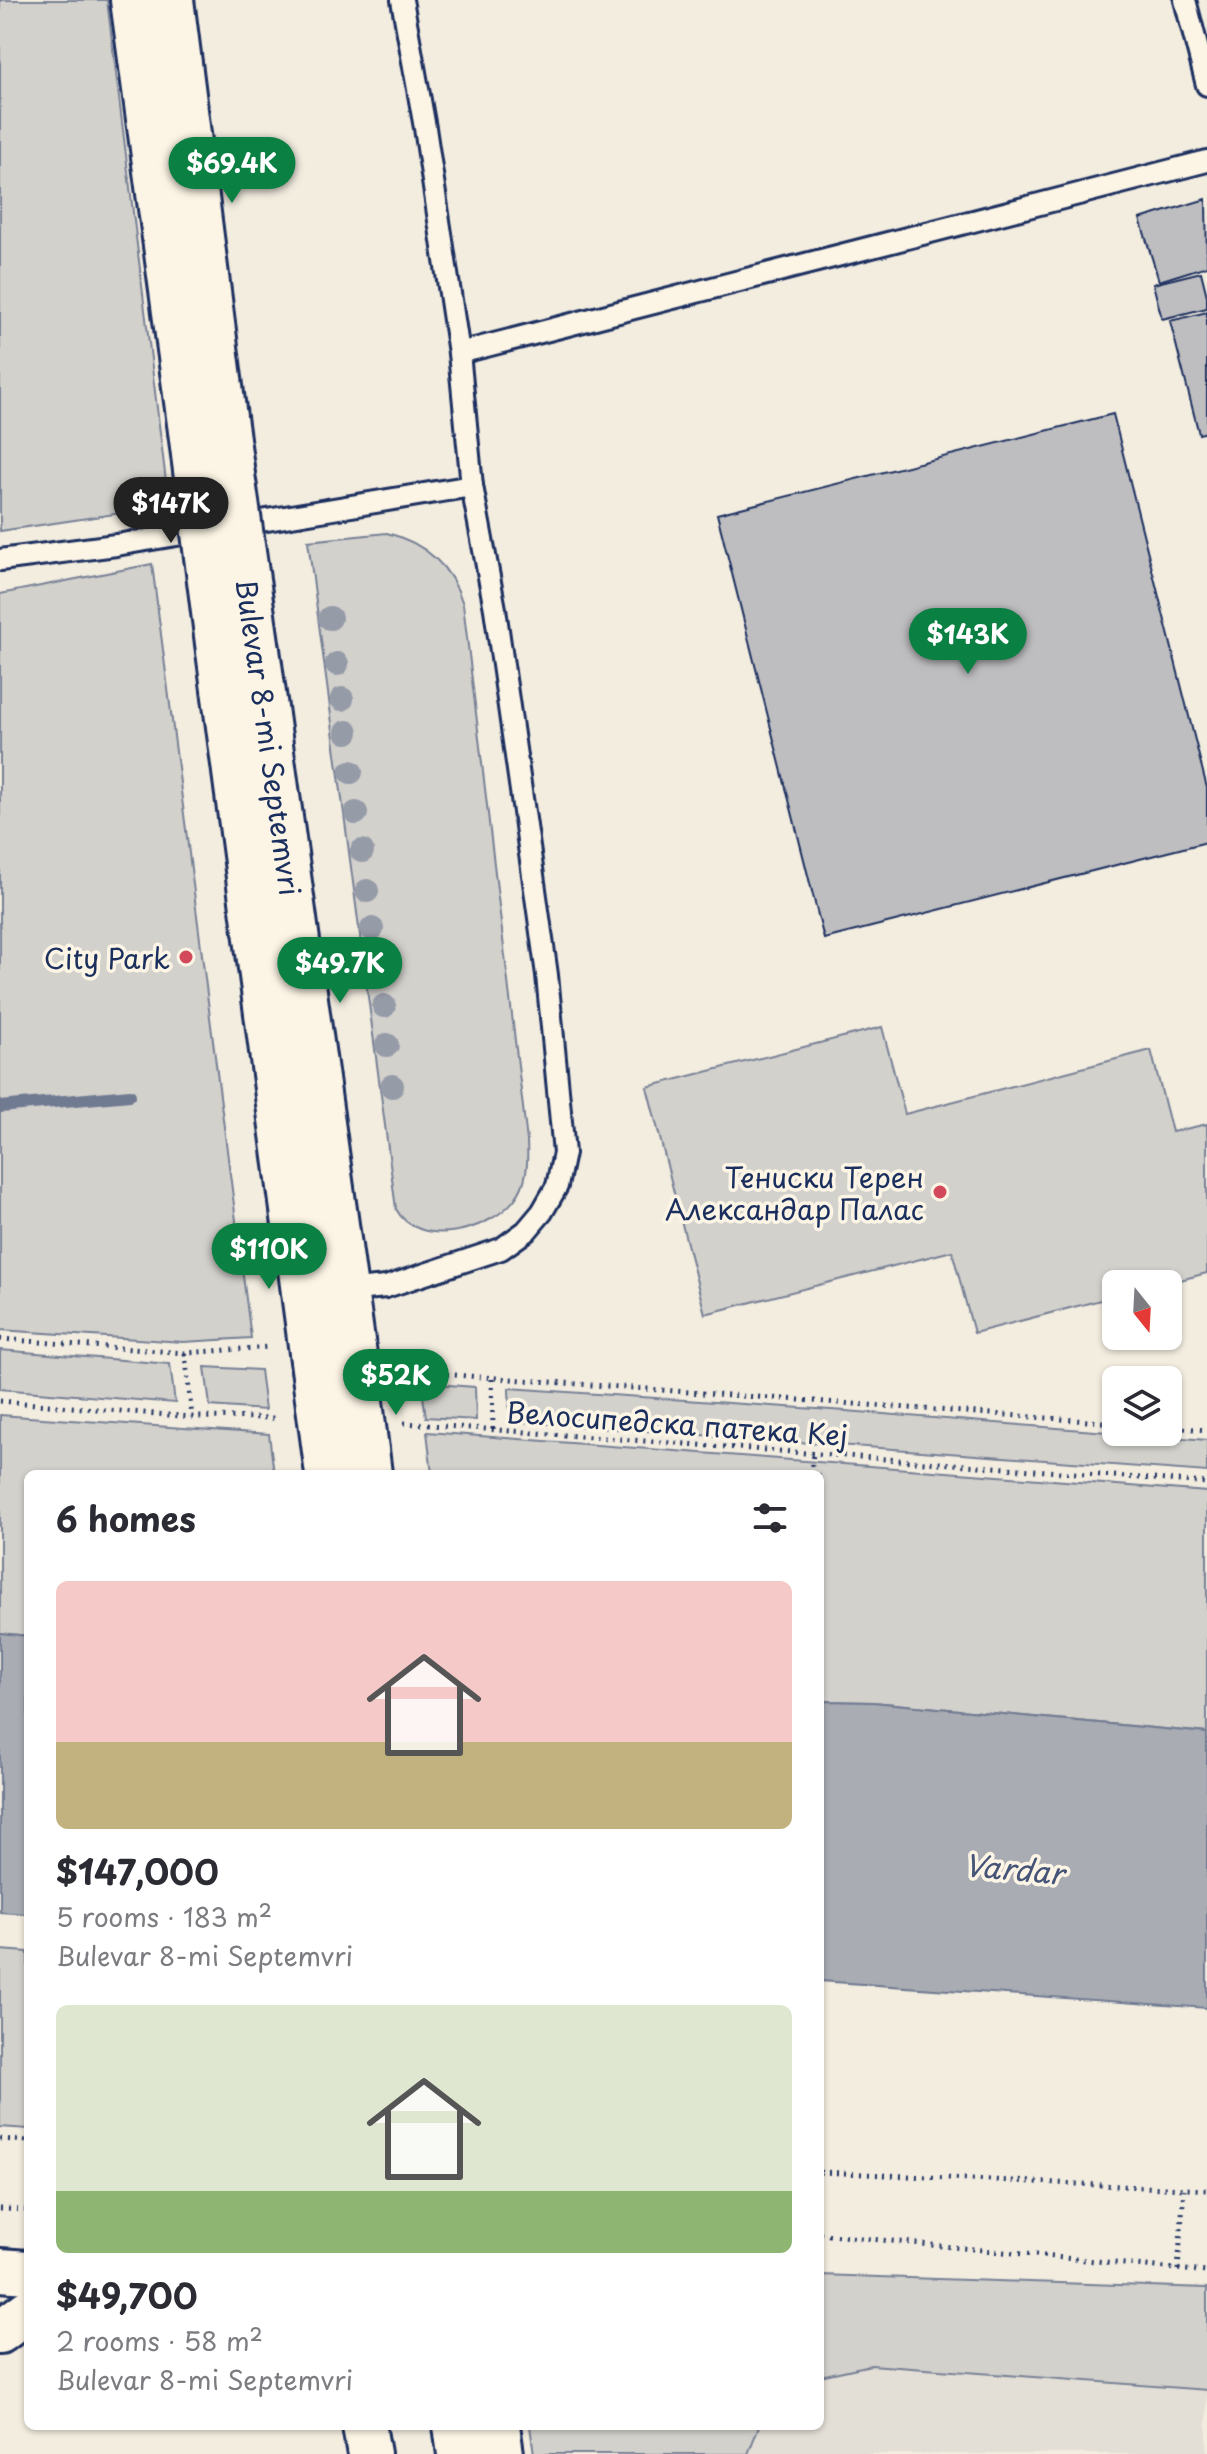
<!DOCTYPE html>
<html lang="en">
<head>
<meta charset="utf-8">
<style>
	:root { --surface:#fff; --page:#f7f7f7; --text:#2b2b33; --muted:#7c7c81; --accent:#0b8043 }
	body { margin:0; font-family:"Playpen Sans",sans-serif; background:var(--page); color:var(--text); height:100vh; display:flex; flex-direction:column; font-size:30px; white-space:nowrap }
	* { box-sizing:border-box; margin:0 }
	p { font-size:26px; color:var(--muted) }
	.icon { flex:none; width:44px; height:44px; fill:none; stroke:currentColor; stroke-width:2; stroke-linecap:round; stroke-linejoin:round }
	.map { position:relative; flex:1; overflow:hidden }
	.panel { position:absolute; left:24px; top:1470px; width:800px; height:960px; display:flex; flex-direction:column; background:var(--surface); border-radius:12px; box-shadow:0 2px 6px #0004 }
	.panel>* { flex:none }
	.needle { width:52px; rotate:162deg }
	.tools { position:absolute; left:1102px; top:1270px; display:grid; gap:16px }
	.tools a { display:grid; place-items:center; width:80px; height:80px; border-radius:12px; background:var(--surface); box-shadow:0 2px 6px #0004; font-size:40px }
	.price { position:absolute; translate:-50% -68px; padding:0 18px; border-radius:28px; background:var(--accent); color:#fff; font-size:26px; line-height:52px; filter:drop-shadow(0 2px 4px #0008) }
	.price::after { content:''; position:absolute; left:50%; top:48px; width:24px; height:18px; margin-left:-12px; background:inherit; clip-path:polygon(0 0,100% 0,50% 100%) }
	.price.active { background:#222; color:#fff }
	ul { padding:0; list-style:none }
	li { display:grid; align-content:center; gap:16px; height:424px; padding:0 32px }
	li span { display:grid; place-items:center; height:248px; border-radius:12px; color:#555 }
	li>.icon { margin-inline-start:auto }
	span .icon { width:144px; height:144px; fill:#fffc; stroke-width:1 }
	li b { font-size:34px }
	h2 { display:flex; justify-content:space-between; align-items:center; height:96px; padding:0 32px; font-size:34px }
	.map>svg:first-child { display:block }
	.built { fill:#e3dfd6 }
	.green { fill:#d3d1cc; stroke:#778095; stroke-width:2 }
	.water { fill:#a9acb3; stroke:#707a91; stroke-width:2 }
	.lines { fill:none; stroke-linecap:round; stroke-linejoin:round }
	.stream { stroke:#707a91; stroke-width:12 }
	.building { fill:#bebec0; stroke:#1b2f5e; stroke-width:2 }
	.lane-casing { stroke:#1b2f5e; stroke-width:26 }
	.street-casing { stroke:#1b2f5e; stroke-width:48 }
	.secondary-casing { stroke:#1b2f5e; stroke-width:50 }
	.path { stroke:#1b2f5e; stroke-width:5; stroke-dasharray:2 6; stroke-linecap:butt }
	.lane { stroke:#fcf5e5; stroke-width:20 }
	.street { stroke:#fcf5e5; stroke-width:42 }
	.secondary { stroke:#fcf5e5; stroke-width:44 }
	.secondary-bridge-casing { stroke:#1b2f5e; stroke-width:50; stroke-linecap:butt }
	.secondary-bridge { stroke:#fcf5e5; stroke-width:44 }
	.tree { fill:#969ba8 }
	.poi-dot { fill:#d1495b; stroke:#fcf5e5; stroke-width:3 }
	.labels { text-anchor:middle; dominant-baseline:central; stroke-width:7; stroke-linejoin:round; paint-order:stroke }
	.street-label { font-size:28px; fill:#1b2f5e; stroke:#fcf5e5 }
	.poi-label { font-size:28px; fill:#1b2f5e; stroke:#fcf5e5; text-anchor:end }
	.water-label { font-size:30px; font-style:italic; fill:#465478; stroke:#fcf5e5 }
</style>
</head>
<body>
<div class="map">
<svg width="1207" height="2454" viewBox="0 0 1207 2454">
	<rect width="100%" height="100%" fill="#f3ede0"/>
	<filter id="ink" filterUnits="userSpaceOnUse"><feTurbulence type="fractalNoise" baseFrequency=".0125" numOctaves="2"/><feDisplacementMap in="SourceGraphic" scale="16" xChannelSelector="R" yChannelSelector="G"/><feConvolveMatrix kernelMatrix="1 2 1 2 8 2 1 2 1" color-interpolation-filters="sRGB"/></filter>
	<g filter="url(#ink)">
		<path class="built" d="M820,2275L1207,2288V2454H534L530,2426H820Z"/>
		<g class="green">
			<path d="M0,0H107L169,506L0,531Z"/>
			<path d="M387,533C426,543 451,566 463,604L527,1141C528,1162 528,1183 514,1200C490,1231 418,1250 396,1209L308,541Z"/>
			<path d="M152,564L251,1338L183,1342L0,1330V594Z"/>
			<path d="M882,1027L905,1114L1151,1050L1172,1132L1207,1124V1273L1165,1284H1116V1296L974,1333L952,1251L705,1314L647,1087Z"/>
			<path d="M0,1350L170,1364L175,1403L0,1389Z"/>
			<path d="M205,1367L260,1370L265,1410L210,1406Z"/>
			<path d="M421,1383L475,1387L476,1420L426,1417Z"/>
			<path d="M509,1388L846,1411L1207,1440V1472L510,1421Z"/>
			<path d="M0,1415L269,1434L274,1474H28V1636L0,1633Z"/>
			<path d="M427,1432L1207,1492V1733L873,1702L820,1701V1474H432Z"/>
			<path d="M0,1950L28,1952V2129L0,2127Z"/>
			<path d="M820,2275L1207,2288V2390L871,2365L820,2376Z"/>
			<path d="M530,2426H759L748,2454H534Z"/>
		</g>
		<g class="water">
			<path d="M0,1633L28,1636V1914L0,1912Z"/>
			<path d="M820,1701L873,1702L1207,1733V2008L820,1981Z"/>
		</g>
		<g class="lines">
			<path class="stream" d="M0,1107L130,1095"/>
		</g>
		<g class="building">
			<path d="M1206,199L1207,266L1159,281L1140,219Z"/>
			<path d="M1201,272L1207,296V308L1162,319L1153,284Z"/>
			<path d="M1207,312V432L1199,434L1170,321Z"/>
			<path d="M1113,414L1207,788V842L824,939L717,514Z"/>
		</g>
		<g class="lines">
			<g class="lane-casing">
				<g id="lane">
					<path d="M1185,0L1207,85"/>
					<path d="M459,353L1207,161"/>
					<path d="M0,560L116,545L472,486"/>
					<path d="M345,1291L386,1287L501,1249L526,1231L542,1212L557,1186L564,1153L547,975L532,868L495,609L472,486L459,353L425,128L402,0"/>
				</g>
			</g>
			<g class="street-casing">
				<g id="street">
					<path d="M0,2270L28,2272"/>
					<path d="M0,2332L28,2311"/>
					<path d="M364,2426L369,2454"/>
				</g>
			</g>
			<g class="secondary-casing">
				<g id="secondary">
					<path d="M133,0L191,431"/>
					<path d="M171,0L224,418"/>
					<path d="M257,650L356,1370"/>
					<path d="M219,651L314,1368"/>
					<path d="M456,2426L460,2454"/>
					<path d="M497,2426L501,2454"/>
				</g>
			</g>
			<g class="path">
				<path d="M0,1339L185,1353L270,1347"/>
				<path d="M185,1353L192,1417"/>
				<path d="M399,1371L1116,1423"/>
				<path d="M492,1379L493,1429"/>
				<path d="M0,1401L192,1417L278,1418"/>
				<path d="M404,1423L1207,1483"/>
				<path d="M1168,1427L1207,1430"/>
				<path d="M811,1474L813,1453"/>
				<path d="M0,2139L28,2141"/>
				<path d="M820,2172L1207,2190"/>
				<path d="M0,2209L28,2210"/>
				<path d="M820,2234L1207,2272"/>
				<path d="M1178,2270L1184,2189"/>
			</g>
			<use href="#lane" class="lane"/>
			<use href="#street" class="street"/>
			<use href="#secondary" class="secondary"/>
			<g class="secondary-bridge-casing">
				<g id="secondary-bridge">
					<path d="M224,418L257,650"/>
					<path d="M191,431L219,651"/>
					<path d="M314,1368L328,1474"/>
					<path d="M356,1370L369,1474"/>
				</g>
			</g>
			<use href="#secondary-bridge" class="secondary-bridge"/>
		</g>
		<g class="tree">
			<circle cx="330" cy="618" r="12"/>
			<circle cx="337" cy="664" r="12"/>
			<circle cx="342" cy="699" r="12"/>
			<circle cx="347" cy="732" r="12"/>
			<circle cx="351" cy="772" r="12"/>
			<circle cx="356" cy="813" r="12"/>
			<circle cx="362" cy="851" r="12"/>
			<circle cx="367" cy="891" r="12"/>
			<circle cx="372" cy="929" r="12"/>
			<circle cx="377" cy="964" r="12"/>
			<circle cx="384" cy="1006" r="12"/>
			<circle cx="387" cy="1045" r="12"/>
			<circle cx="392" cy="1086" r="12"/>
		</g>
	</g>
	<g class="poi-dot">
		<circle cx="186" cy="957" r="8"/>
		<circle cx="940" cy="1192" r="8"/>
	</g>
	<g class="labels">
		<g class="street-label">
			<text transform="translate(269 737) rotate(82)">Bulevar 8-mi Septemvri</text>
			<text transform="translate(677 1423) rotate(4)">Велосипедска патека Кеј</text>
		</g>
		<g class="poi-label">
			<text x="170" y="957">City Park</text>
			<text x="924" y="1176">Тениски Терен<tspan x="924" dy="32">Александар Палас</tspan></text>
		</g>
		<g class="water-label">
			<text transform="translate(1014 1868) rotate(5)">Vardar</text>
		</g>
	</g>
</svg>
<div class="tools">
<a><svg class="needle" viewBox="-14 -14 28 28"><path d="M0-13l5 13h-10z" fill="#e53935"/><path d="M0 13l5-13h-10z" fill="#7c7c81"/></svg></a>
<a><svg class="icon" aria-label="layers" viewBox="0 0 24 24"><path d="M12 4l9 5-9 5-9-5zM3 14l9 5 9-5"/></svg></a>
</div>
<b class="price" style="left:232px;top:205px">$69.4K</b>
<b class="price active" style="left:171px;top:545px">$147K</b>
<b class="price" style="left:968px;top:676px">$143K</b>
<b class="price" style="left:340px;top:1005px">$49.7K</b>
<b class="price" style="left:269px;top:1291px">$110K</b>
<b class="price" style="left:396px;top:1417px">$52K</b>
<section class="panel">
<h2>6 homes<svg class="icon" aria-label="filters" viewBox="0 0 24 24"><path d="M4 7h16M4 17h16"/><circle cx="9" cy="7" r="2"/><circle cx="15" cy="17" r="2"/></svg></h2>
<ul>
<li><span style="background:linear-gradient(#f6c9c9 65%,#c2b280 0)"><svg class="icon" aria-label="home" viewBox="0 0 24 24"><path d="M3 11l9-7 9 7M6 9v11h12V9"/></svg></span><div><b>$147,000</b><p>5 rooms · 183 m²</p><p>Bulevar 8-mi Septemvri</p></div></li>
<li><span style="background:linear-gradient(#dfe7d0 75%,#8fb573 0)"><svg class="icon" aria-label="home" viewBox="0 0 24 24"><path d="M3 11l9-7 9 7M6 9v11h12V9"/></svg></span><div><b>$49,700</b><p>2 rooms · 58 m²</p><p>Bulevar 8-mi Septemvri</p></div></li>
</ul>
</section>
</div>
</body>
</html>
